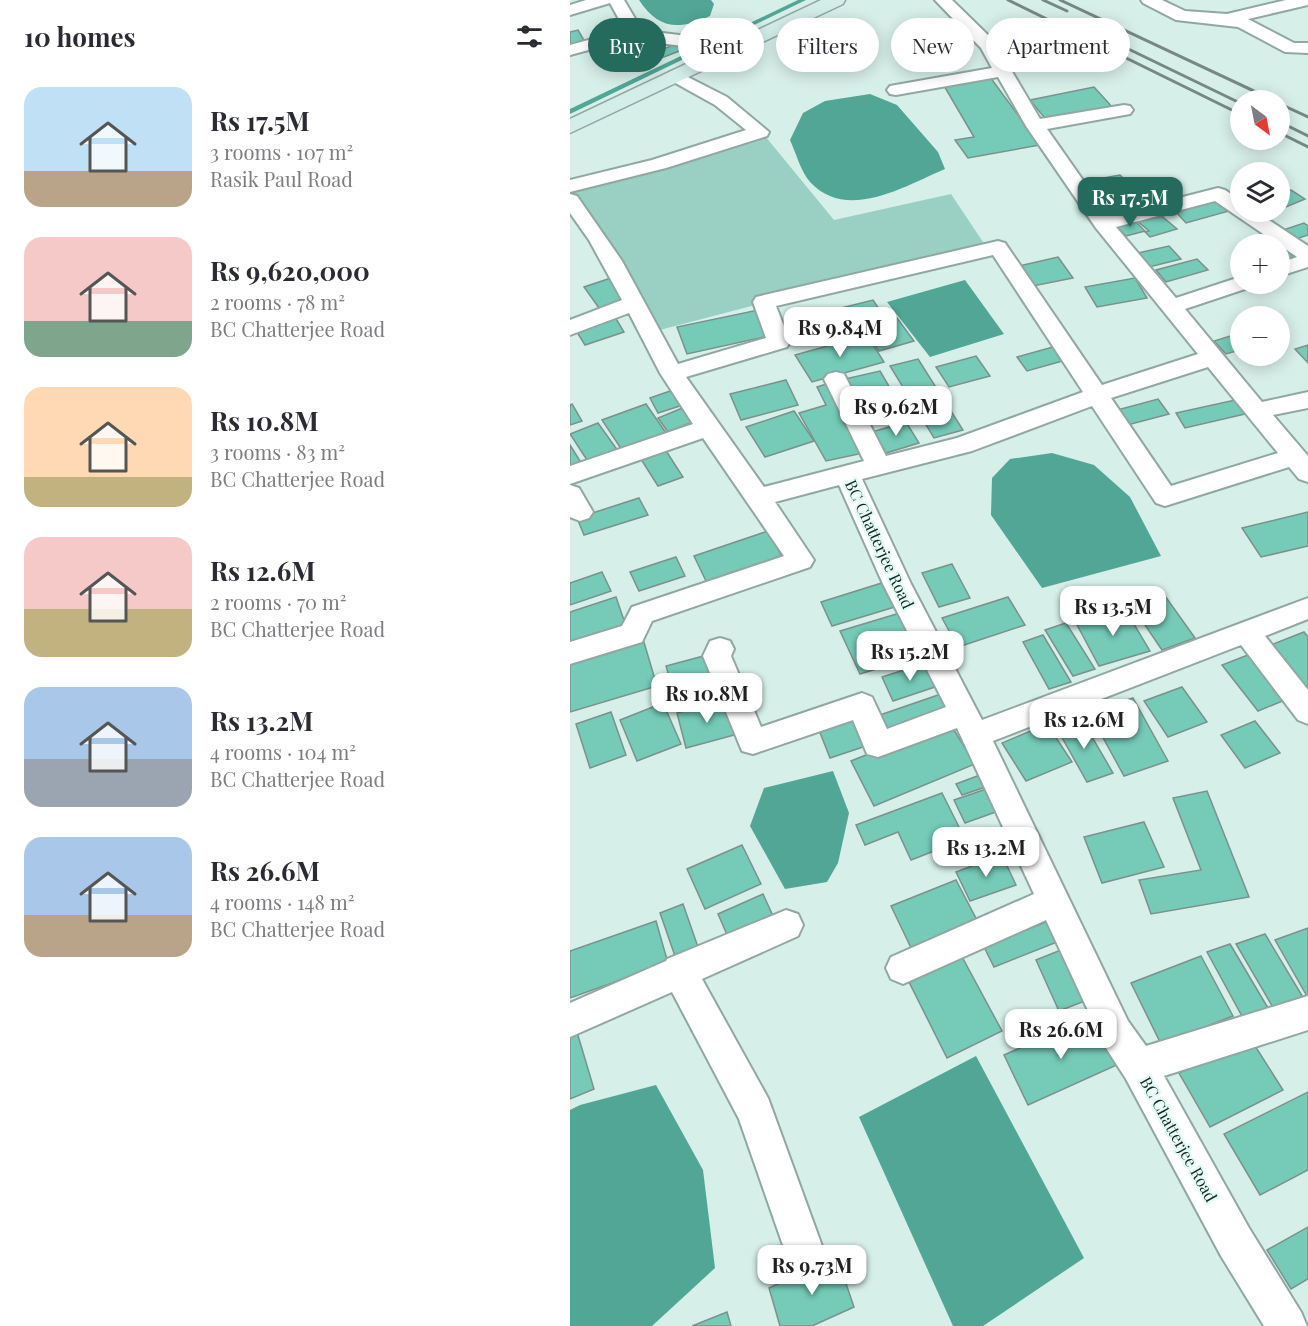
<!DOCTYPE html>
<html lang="en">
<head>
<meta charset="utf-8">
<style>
	:root { --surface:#fff; --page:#f7f7f7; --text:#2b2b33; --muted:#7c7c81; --accent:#246a5d }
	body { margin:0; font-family:"Playfair Display",serif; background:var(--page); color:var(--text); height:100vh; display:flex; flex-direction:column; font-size:22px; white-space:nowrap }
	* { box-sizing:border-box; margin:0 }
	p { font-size:20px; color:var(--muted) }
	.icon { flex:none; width:33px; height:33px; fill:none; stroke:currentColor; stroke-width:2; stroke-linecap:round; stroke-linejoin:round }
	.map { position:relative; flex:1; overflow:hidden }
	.panel { display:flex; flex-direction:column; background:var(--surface); width:570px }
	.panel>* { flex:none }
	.guide { position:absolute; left:18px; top:18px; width:570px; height:54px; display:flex; gap:12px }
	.needle { width:39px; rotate:148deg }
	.controls { position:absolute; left:660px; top:90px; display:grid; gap:12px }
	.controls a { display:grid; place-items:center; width:60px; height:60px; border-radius:50%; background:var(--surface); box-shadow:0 3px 15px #0003; font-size:30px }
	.price { position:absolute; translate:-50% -51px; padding:0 14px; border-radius:12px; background:#fff; color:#222; font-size:20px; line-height:39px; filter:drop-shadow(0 2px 3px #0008) }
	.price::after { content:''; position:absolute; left:50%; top:36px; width:18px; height:14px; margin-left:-9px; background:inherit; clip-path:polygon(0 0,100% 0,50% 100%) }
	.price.active { background:var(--accent); color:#fff }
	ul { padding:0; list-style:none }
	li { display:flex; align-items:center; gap:18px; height:150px; padding:0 24px }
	li span { display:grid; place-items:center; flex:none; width:168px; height:120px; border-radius:18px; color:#555 }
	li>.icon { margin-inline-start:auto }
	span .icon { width:72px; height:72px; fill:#fffc; stroke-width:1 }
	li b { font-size:26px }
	h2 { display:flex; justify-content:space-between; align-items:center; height:72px; padding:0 24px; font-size:26px }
	.tag { padding:0 21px; border-radius:27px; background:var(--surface); box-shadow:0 3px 15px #0003; font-size:21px; line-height:54px }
	.tag.active { background:var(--accent); color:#fff }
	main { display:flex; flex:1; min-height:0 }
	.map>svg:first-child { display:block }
	.green { fill:#9acfc3 }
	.water { fill:#51a696 }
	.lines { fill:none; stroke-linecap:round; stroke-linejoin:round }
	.stream { fill:#51a696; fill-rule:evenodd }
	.building { fill:#75cab8; stroke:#7b918c; stroke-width:1.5 }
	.street-casing { stroke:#91a7a2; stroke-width:4 }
	.secondary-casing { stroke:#91a7a2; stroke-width:3 }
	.street { fill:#fff; fill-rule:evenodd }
	.secondary { fill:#d3ede8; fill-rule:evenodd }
	.rail { stroke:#778783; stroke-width:3 }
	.labels { text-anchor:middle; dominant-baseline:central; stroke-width:5; stroke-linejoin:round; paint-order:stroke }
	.street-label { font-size:16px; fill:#1a2321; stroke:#e4fcf6 }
</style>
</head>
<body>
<main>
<section class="panel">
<h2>10 homes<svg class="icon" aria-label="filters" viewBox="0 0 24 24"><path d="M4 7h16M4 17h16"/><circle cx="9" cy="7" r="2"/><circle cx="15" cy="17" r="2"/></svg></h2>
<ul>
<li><span style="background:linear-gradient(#bfe0f5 70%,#b9a48a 0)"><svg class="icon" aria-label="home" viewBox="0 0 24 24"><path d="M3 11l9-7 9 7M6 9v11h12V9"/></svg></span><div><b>Rs 17.5M</b><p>3 rooms · 107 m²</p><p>Rasik Paul Road</p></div></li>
<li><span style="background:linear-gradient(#f6c9c9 70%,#7fa58c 0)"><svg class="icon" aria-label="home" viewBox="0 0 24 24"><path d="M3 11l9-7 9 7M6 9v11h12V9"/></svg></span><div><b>Rs 9,620,000</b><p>2 rooms · 78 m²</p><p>BC Chatterjee Road</p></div></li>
<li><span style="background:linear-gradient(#ffd9b3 75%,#c2b280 0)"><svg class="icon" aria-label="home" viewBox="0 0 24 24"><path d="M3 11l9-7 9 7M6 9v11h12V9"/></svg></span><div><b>Rs 10.8M</b><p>3 rooms · 83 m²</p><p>BC Chatterjee Road</p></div></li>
<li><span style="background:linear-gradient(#f6c9c9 60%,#c2b280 0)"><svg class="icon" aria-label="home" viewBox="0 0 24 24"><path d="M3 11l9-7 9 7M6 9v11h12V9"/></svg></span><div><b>Rs 12.6M</b><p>2 rooms · 70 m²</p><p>BC Chatterjee Road</p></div></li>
<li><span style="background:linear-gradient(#a9c7e8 60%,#9aa5b1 0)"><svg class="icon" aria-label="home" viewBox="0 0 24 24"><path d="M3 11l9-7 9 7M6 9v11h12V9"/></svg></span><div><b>Rs 13.2M</b><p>4 rooms · 104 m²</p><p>BC Chatterjee Road</p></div></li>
<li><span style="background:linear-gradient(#a9c7e8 65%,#b9a48a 0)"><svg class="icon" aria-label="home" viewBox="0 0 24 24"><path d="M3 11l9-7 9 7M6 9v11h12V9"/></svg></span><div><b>Rs 26.6M</b><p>4 rooms · 148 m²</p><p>BC Chatterjee Road</p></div></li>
</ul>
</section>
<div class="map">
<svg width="738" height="1326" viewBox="0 0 738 1326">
	<rect width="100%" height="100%" fill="#d7efe9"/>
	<path class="green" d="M195,136L264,220L381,194L415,245L86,331L0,192Z"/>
	<g class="water">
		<path d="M69,0H141L144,4L140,16C109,30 89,30 69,0Z"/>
		<path d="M300,94L327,105L368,152L375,169C335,186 277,222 240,182C231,172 226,153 220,140L233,113L255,101Z"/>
		<path d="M395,280L434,334L360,357L317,302Z"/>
		<path d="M482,453L524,465L560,497L591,556L472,588L421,515L422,478L440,459Z"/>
		<path d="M263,771L279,813L268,863L257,882L215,889L180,826L194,788Z"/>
		<path d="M406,1056L514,1258L413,1326H383L289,1117Z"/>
		<path d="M86,1085L133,1170L145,1268L82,1326H0V1110L10,1105Z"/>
	</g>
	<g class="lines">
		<path class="stream" d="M228,0H236L0,114V109Z"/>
	</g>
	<g class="building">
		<path d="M8,30L15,42L0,45V32Z"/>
		<path d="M111,42L120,47L86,60L78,55Z"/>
		<path d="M420,77L470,145L398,158L385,140L404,137L373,84Z"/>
		<path d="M524,87L544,109L478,122L460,100Z"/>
		<path d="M550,175L583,206L543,216L522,180Z"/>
		<path d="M721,190L735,199L716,207L710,202V194Z"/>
		<path d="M647,200L659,211L616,223L605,211Z"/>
		<path d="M588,213L607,229L580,237L575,232L579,231L566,220Z"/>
		<path d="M563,219L575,231L556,236L544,224Z"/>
		<path d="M734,223L738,226V235L720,241L707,232Z"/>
		<path d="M599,246L611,259L571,269L559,255Z"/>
		<path d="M713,247L729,261L710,267V249Z"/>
		<path d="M488,257L503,278L463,286L449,266Z"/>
		<path d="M627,259L638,270L596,282L586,270Z"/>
		<path d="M44,277L55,298L29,308L14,287Z"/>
		<path d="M565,278L577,298L527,307L515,287Z"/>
		<path d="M303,300L311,312L255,327L247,314Z"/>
		<path d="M188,310L199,336L117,354L107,327Z"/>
		<path d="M45,317L54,332L15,345L5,329Z"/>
		<path d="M327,318L344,341L309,351L294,327Z"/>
		<path d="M670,333V350L656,354L644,341Z"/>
		<path d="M297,335L314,362L242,382L225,355Z"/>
		<path d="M738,345V363L725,349Z"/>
		<path d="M486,346L496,360L457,371L447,357Z"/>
		<path d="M406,356L420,376L379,387L366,367Z"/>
		<path d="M348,359L393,430L364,438L320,366Z"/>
		<path d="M310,371L320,388L284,397L275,379Z"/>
		<path d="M216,380L228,405L171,420L160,394Z"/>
		<path d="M263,382L298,452L256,461L229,413L256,405L247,387Z"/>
		<path d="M109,388L119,403L88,413L80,398Z"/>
		<path d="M326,394L337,415L298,425L287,404Z"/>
		<path d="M588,399L599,414L550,427L540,412Z"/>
		<path d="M665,400L675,414L615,428L606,413Z"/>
		<path d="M2,404L12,421L0,425V405Z"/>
		<path d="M76,404L96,433L52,450L32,420Z"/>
		<path d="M122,404L133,418L98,432L88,418Z"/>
		<path d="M224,411L244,441L195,457L176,427Z"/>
		<path d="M336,422L349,443L316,453L302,432Z"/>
		<path d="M28,423L48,451L19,463L0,434Z"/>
		<path d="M0,445L12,464L0,468Z"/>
		<path d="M93,446L113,477L88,486L69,456Z"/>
		<path d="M69,498L78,515L14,535L7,518Z"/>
		<path d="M738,512V546L691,557L672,528Z"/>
		<path d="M198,531L212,557L137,583L124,556Z"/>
		<path d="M106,557L115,576L69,591L60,572Z"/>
		<path d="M382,564L400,598L369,607L352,573Z"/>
		<path d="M32,572L41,591L0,605V583Z"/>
		<path d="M315,582L328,606L262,626L251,602Z"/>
		<path d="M595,596L625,638L592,650L562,606Z"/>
		<path d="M46,597L56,626L0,645V612Z"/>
		<path d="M438,597L455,625L388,647L372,618Z"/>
		<path d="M555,609L580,651L529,666L506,623Z"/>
		<path d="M330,613L351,655L290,674L270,631Z"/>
		<path d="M496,623L525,669L503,676L475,630Z"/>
		<path d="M734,632L738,637V695L698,646Z"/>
		<path d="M473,635L501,682L479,689L453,642Z"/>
		<path d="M73,639L87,686L0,712V660Z"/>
		<path d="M683,653L720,698L688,711L652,665Z"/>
		<path d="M141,654L154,694L108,707L96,666Z"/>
		<path d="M356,663L368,686L323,701L312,677Z"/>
		<path d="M612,687L637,722L598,737L574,701Z"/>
		<path d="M371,694L382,716L317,739L307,716Z"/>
		<path d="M563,698L598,761L554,776L519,712Z"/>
		<path d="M159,700L168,734L116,748L107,713Z"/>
		<path d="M93,703L111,744L67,761L50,720Z"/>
		<path d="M41,712L56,755L20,768L6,724Z"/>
		<path d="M288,712L302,744L260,758L247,725Z"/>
		<path d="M511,718L543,773L517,782L486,727Z"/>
		<path d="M685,721L710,753L675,768L651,735Z"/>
		<path d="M379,722L405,764L304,806L281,761Z"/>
		<path d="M477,724L502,762L456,781L432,743Z"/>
		<path d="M418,772L424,784L392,795L386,784Z"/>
		<path d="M422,787L434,809L395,823L384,800Z"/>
		<path d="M637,791L679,897L581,914L569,880L631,870L603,798Z"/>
		<path d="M372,793L395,839L341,860L328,832L295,845L286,825Z"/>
		<path d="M574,822L594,867L532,883L514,837Z"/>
		<path d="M172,845L191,884L135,909L117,869Z"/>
		<path d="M432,855L446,885L400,901L386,872Z"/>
		<path d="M386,880L410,926L344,954L321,906Z"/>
		<path d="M193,894L203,916L158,937L148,914Z"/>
		<path d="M113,904L128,947L105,956L90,913Z"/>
		<path d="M486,918L497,938L424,967L414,947Z"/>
		<path d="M86,921L98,963L0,998V951Z"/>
		<path d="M738,928V998L705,940Z"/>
		<path d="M695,934L734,999L705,1011L666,944Z"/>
		<path d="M660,944L698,1008L673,1018L637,952Z"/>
		<path d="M501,946L525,997L489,1011L466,960Z"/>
		<path d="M390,953L432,1031L377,1058L337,978Z"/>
		<path d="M631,956L663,1016L591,1044L561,983Z"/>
		<path d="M523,1016L549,1064L458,1105L434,1055Z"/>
		<path d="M4,1022L24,1089L0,1099V1024Z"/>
		<path d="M680,1038L713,1090L640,1127L609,1073Z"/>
		<path d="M738,1092V1170L690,1195L654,1134Z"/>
		<path d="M738,1227V1279L721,1289L697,1250Z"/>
		<path d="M267,1257L284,1307L242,1326H210L199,1288Z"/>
		<path d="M157,1312L161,1326H122Z"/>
	</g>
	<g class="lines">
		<g class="street-casing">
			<g id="street">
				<path d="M16,0H54L67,22L76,31L126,37L159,50L162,54L159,58H147L122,47L71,41L63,38L0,55V45L55,30L40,3L0,15V5Z"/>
				<path d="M365,0H382L424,41L470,119L554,105L560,106L563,110L560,114L477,129L538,216L648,188L655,190L670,200V212H687L738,246V267L710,276V263L727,257L645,201L546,227L606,298L670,277V284H680L678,288L615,309L692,402L738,392V408L703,415L738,456V482L729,479L719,467L595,506L586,503L522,406L402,451L292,479L341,584L412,720L738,598V619L695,636L738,690V724L728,720L671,645L423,741L558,1021L576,1046L738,996V1030L594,1076L679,1228L731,1312L737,1326H694L651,1256L556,1079L534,1045L476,920L333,984L321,979L316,968L321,957L464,894L387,728L308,757L297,754L283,720L183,754L172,751L133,656L140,641L150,638L160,641L164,649L161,656L191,727L292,693L302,697L317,729L376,707L313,584L269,485L205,502L244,560L240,567L82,621L72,642L0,664V642L52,626L62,607L214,556L133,438L0,484V466L123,424L90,373L59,313L0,335V320L52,300L19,240L0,213V194L7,196L52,261L108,364L196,338L183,302L186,297L428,241L435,243L532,385L628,354L526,228L456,126L428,77L326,95L320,94L317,90L320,86L422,68L411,48ZM423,255L513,392L387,438L316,456L274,374L266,372L258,374L254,379L294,461L194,487L116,377L217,347L220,342L206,306ZM638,367L708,453L601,486L541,398Z"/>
				<path d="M571,0H592L615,11L657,14L716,0H738V5L678,19L724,43H738V53L715,52L668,27L606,20L573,3Z"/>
				<path d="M106,71L157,97L199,132L197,136L96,168L0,192V180L82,160L176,130L145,105L100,80L97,76L100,72Z"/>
				<path d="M0,485L9,488L23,512L19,518L10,521L0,517Z"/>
				<path d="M216,910L228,914L233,925L228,936L132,979L198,1098L256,1257L250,1271L236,1277L222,1271L169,1119L102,992L0,1037V1003L96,961L97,959Z"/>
			</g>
		</g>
		<g class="secondary-casing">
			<path id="secondary" d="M251,0H275L273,4L0,133V119Z"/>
		</g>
		<use href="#street" class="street"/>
		<use href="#secondary" class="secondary"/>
		<g class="rail">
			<path d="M438,0L670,114"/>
			<path d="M473,0L497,11"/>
			<path d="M490,0L703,100"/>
			<path d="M546,43L670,103"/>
			<path d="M710,104L738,117"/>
			<path d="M710,122L738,136"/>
			<path d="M710,133L738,147"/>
		</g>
	</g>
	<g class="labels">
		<g class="street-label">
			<text transform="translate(310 544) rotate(65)">BC Chatterjee Road</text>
			<text transform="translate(609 1139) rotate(61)">BC Chatterjee Road</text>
		</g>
	</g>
</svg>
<div class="controls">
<a><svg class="needle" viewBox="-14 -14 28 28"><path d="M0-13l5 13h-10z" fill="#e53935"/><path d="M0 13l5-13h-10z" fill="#7c7c81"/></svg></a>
<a><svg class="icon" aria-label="layers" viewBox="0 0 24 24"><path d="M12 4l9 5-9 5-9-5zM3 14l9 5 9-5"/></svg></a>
<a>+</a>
<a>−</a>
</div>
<b class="price active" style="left:560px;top:228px">Rs 17.5M</b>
<b class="price" style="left:270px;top:358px">Rs 9.84M</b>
<b class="price" style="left:326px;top:437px">Rs 9.62M</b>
<b class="price" style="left:543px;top:637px">Rs 13.5M</b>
<b class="price" style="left:340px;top:682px">Rs 15.2M</b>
<b class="price" style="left:137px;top:724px">Rs 10.8M</b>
<b class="price" style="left:514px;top:750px">Rs 12.6M</b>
<b class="price" style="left:416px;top:878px">Rs 13.2M</b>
<b class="price" style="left:491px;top:1060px">Rs 26.6M</b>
<b class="price" style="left:242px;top:1296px">Rs 9.73M</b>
<div class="guide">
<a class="tag active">Buy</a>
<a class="tag">Rent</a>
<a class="tag">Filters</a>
<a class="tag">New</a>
<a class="tag">Apartment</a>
</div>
</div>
</main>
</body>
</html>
